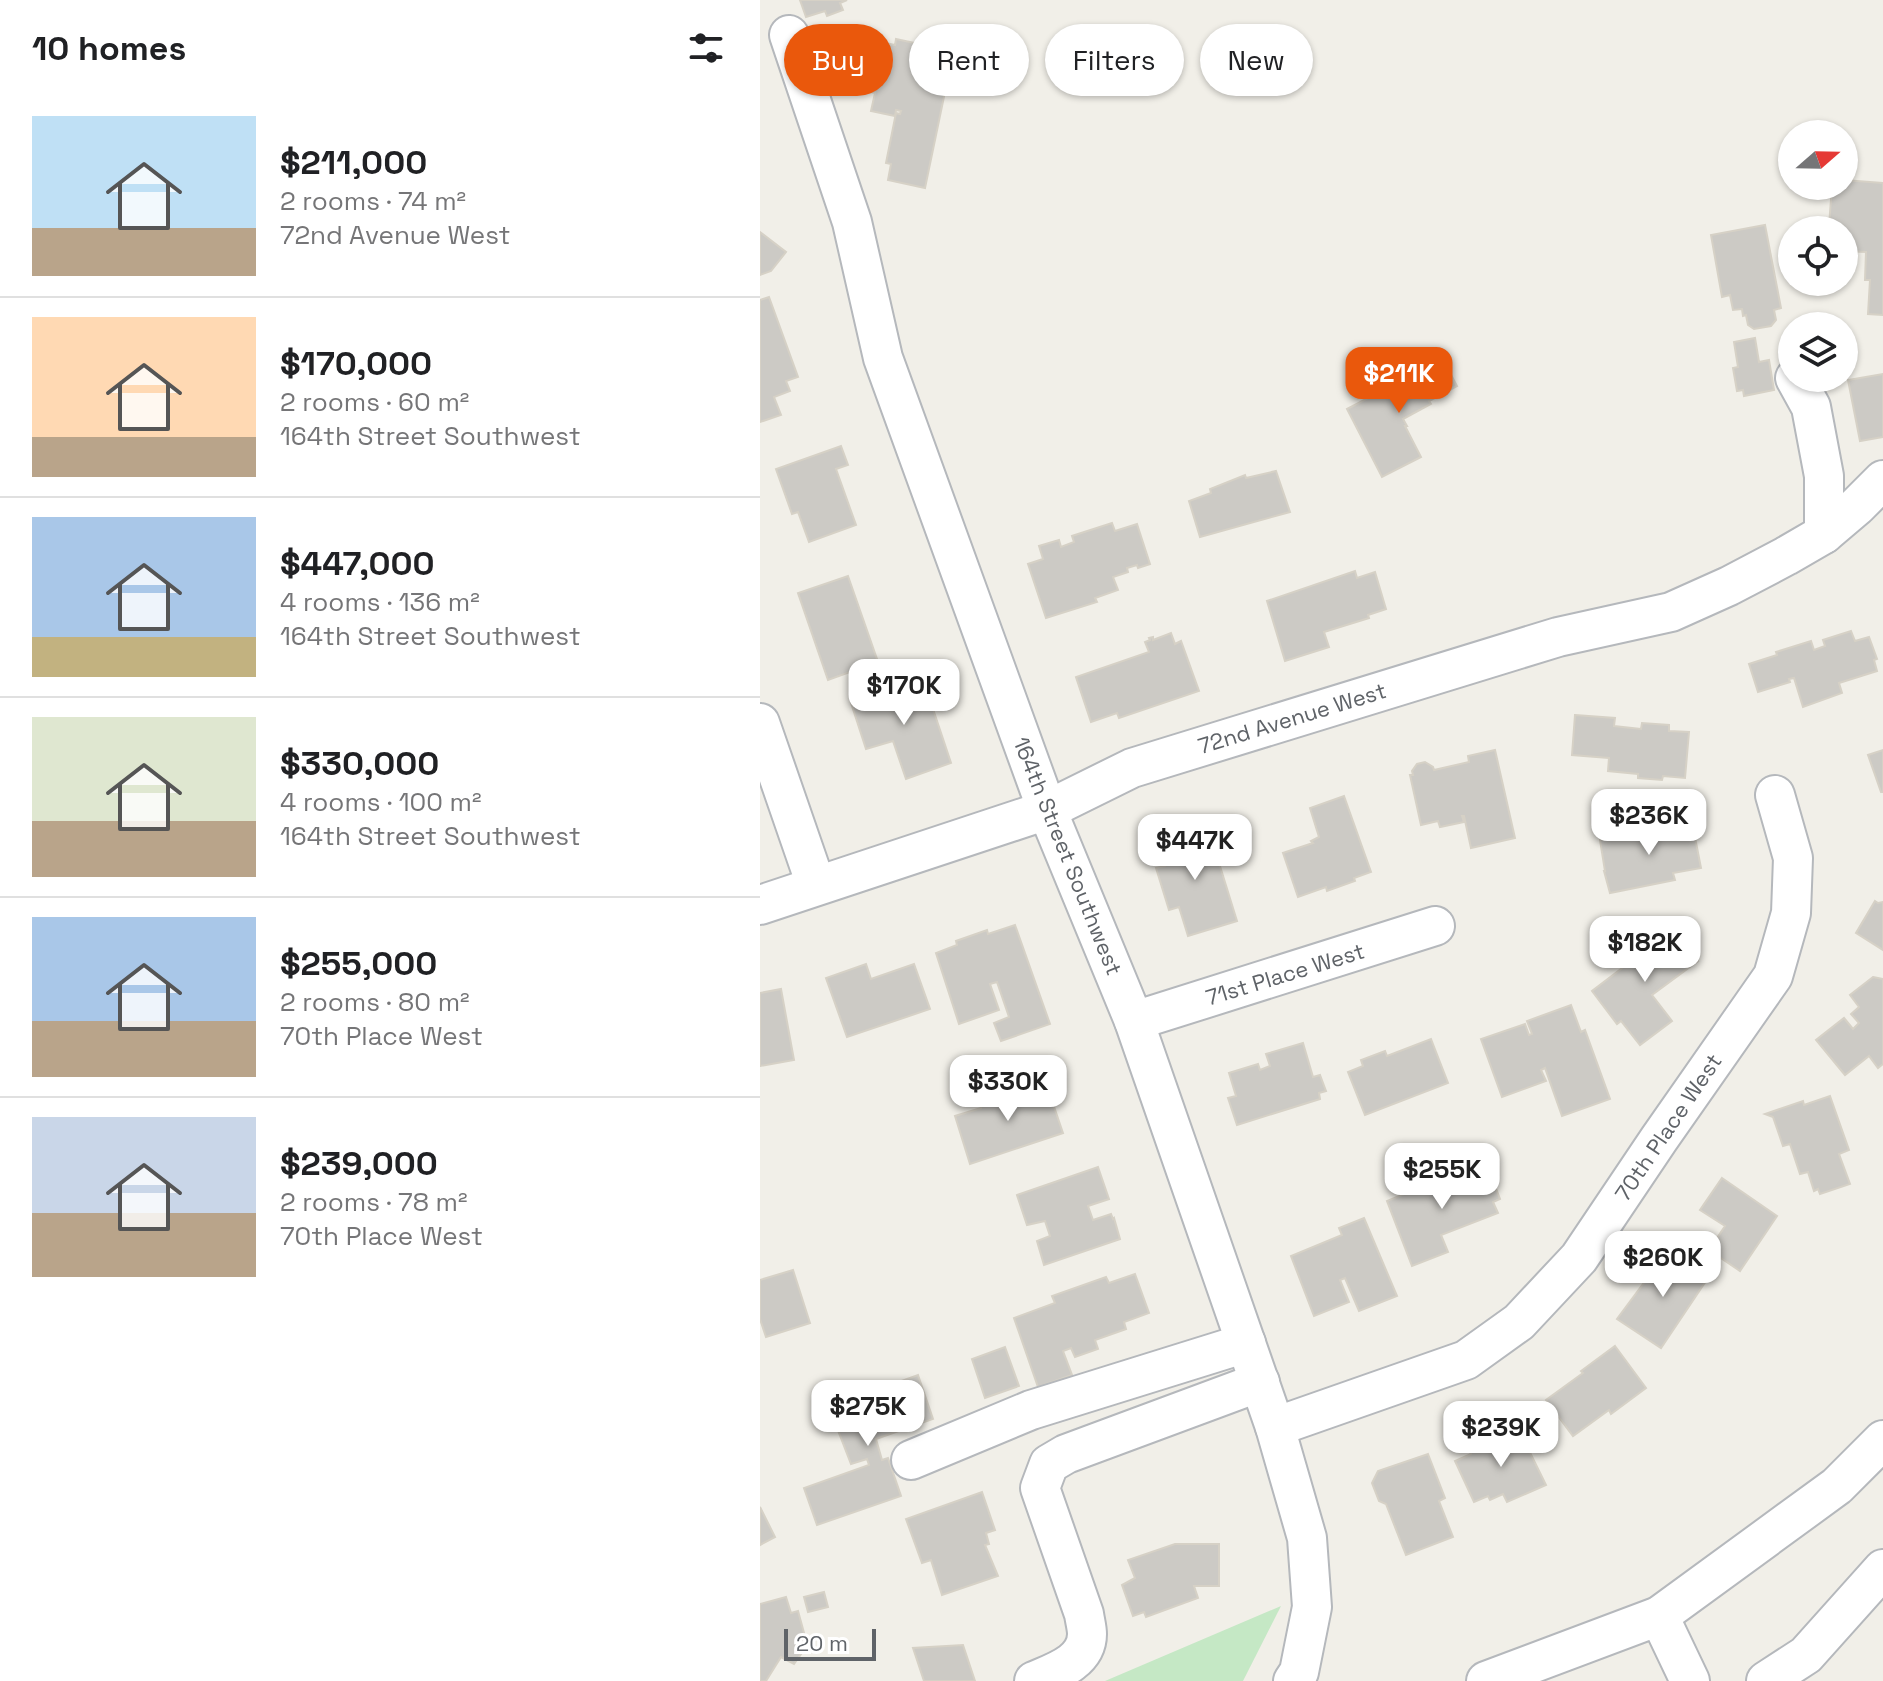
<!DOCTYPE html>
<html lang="en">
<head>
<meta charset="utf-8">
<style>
	:root { --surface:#fff; --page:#f2f2f2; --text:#202124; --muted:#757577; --line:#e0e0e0; --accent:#ea580c }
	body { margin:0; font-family:"Space Grotesk",sans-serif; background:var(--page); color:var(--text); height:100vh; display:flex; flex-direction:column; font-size:30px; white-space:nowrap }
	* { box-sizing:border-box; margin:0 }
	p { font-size:26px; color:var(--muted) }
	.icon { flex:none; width:44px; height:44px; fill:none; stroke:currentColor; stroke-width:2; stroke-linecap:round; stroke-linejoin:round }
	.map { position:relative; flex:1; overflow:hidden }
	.panel { display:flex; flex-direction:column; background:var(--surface); width:760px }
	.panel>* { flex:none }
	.banner { position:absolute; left:24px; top:24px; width:760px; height:72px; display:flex; gap:16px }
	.needle { width:52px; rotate:70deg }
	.tools { position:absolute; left:1018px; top:120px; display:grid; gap:16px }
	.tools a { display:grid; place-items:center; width:80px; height:80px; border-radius:50%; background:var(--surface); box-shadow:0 2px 6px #0004; font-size:40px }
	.scale { position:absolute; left:24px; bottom:20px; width:92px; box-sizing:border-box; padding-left:8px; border:4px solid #5f6368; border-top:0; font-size:22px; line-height:28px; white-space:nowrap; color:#5f6368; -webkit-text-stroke:6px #fff; paint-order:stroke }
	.price { position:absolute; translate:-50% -68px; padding:0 18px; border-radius:16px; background:#fff; color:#222; font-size:26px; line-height:52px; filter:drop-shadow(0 2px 4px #0008) }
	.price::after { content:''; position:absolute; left:50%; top:48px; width:24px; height:18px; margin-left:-12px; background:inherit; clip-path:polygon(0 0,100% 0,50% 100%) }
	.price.on { background:var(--accent); color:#fff }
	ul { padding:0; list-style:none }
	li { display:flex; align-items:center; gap:24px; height:200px; padding:0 32px }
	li+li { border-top:2px solid var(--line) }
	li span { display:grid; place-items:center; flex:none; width:224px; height:160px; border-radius:0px; color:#555 }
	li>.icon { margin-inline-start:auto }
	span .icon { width:96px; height:96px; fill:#fffc; stroke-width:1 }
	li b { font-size:34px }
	h2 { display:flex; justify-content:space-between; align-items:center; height:96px; padding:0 32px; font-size:34px }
	.tag { padding:0 28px; border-radius:36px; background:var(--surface); box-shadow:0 2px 6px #0004; font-size:28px; line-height:72px }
	.tag.on { background:var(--accent); color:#fff }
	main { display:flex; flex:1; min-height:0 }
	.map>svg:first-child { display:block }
	.green { fill:#c5e8c5 }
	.building { fill:#cccac5; stroke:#d6d1c6; stroke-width:2 }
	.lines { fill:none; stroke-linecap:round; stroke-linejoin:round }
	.minor-casing { stroke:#b5b8bc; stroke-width:42 }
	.minor { stroke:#fff; stroke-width:38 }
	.labels { text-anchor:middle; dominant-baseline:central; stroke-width:6; stroke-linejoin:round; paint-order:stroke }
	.street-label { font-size:22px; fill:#5f6368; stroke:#fff }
</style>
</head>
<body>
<main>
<section class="panel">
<h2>10 homes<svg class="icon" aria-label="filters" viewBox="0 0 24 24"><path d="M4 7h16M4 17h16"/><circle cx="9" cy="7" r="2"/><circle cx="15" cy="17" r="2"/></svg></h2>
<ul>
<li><span style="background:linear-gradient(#bfe0f5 70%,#b9a48a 0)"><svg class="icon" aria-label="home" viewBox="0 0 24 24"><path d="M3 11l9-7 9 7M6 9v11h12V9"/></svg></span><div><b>$211,000</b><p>2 rooms · 74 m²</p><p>72nd Avenue West</p></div></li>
<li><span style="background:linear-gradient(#ffd9b3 75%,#b9a48a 0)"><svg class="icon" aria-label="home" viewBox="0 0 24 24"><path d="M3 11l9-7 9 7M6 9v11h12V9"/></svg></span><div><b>$170,000</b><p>2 rooms · 60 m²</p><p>164th Street Southwest</p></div></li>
<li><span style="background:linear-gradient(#a9c7e8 75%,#c2b280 0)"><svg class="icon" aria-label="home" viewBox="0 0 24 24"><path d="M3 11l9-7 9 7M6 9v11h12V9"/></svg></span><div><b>$447,000</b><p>4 rooms · 136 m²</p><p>164th Street Southwest</p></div></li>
<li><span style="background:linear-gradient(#dfe7d0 65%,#b9a48a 0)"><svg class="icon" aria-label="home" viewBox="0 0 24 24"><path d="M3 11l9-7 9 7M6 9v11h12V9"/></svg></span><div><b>$330,000</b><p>4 rooms · 100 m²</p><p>164th Street Southwest</p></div></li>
<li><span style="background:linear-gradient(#a9c7e8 65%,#b9a48a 0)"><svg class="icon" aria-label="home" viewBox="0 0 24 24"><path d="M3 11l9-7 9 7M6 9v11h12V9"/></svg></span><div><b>$255,000</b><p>2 rooms · 80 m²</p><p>70th Place West</p></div></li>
<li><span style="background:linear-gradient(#c9d6e8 60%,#b9a48a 0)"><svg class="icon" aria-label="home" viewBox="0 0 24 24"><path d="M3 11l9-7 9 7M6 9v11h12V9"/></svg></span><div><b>$239,000</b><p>2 rooms · 78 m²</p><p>70th Place West</p></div></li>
</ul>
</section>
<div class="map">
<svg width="1123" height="1681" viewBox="0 0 1123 1681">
	<rect width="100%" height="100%" fill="#f1efe8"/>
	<path class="green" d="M521,1606L483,1681H345Z"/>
	<g class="building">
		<path d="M40,0H87L80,3L83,10L67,16L65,11L46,17Z"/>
		<path d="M136,39L164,45L163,51L176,53L172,75L178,77L176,85L186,87L165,188L128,180L131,164L126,163L136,113L140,114L141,111L136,110L135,116L111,111L115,93L96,89L101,66L104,67L110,40L135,45Z"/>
		<path d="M1084,180L1123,183V315L1108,314L1110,280H1105L1106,252L1084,251L1083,226H1069L1072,186H1084Z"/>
		<path d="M1005,225L1021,308L1014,310L1016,320L1011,326L994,329L988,325L986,315L983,316L982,309L973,310L970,295L962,297L951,235Z"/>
		<path d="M0,232L26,252L11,271L0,275Z"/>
		<path d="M9,297L38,377L26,381L30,391L14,397L21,415L0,422V300Z"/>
		<path d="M995,338L999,362L1009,360L1014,390L984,396L983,390L977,391L973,368L978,367L974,342Z"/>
		<path d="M681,356L697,386L669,401L671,404L643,419L647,426H645L661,457L622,477L587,409L652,375L651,371Z"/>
		<path d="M1123,374V437L1100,441L1088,380Z"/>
		<path d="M81,446L88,465L76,469L96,525L49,542L38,512L32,514L16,469Z"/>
		<path d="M516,471L530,512L440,537L429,501L451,493L450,489L485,475L486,478Z"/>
		<path d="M352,523L355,531L377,524L390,564L378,568L377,565L367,568L368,572L353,577L358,590L335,598L337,602L286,618L268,564L283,559L279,546L299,540L301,547L314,542L312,536Z"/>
		<path d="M595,571L597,578L615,572L626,609L608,615L609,618L564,632L569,647L525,661L507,601Z"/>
		<path d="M88,576L118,662L68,680L38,593Z"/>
		<path d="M1091,631L1095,641L1109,637L1117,659L1114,660L1117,671L1079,683L1082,693L1043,707L1034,678L1029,679L1030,682L998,692L989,664L1017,655L1016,652L1051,641L1054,650L1065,646L1063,640Z"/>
		<path d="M411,633L415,644L421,641L439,691L359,718L357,713L331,722L316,677L389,652L385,642L390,640L389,638L393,637V640Z"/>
		<path d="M163,679L191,763L146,779L133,741L106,749L91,703Z"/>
		<path d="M815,715L855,718L854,726L881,729L882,723L909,725V731L929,732L925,778L903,776L902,780L878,778V774L848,771L849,758L812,755Z"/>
		<path d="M735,750L755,838L711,848L704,816H702L704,822L680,827L678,821L661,825L650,775H653L652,771L657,764L665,762L673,767L674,770L709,762L708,756Z"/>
		<path d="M1123,750V792H1121L1108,755Z"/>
		<path d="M584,796L611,872L594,878L595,881L567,891L566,887L538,897L523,853L553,843L551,841L559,837L550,808Z"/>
		<path d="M932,822L941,868L913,873L915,880L850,893L844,871H845L840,840Z"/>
		<path d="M443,826L451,851L455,850L477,921L428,936L419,907L409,910L396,868L405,866L397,841Z"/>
		<path d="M1115,901L1118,903L1123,902V950L1096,933Z"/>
		<path d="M255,925L290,1024L241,1041L234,1023L249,1017L237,982L230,984L239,1010L199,1024L176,953L197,945L196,941L227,930L228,934Z"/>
		<path d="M913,929L938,961L892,995L912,1021L880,1045L861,1021L857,1024L832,991L874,959L867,949L888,933L895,942Z"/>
		<path d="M106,964L111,979L154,964L170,1009L87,1037L66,978Z"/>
		<path d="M1113,977L1123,979V1064L1118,1068L1109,1056L1085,1075L1056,1040L1084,1018L1093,1029L1099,1023L1091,1014L1099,1007L1090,995Z"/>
		<path d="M21,989L34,1060L0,1066V993Z"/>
		<path d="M811,1005L821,1032L825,1030L850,1099L802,1116L785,1068L781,1070L786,1081L742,1097L721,1039L765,1024L769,1035L772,1034L767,1021Z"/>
		<path d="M671,1039L688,1083L605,1115L588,1072L603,1066L601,1060L625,1051L627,1056Z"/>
		<path d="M543,1043L553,1077L560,1075L566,1091L559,1093L560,1099L477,1125L468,1098L476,1096L469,1073L498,1064L500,1070L510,1066L506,1054Z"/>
		<path d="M250,1086L254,1097L287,1086L303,1133L210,1164L195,1116L221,1108L217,1097Z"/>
		<path d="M1070,1096L1089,1150L1079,1154L1090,1184L1060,1194L1058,1189L1054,1191L1048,1172L1040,1174L1030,1144L1023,1146L1013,1117L1005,1114L1043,1101L1044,1105Z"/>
		<path d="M727,1165L740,1199L733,1202L738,1213L681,1235L688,1252L652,1266L627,1201L661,1187L659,1182L685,1172L688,1180Z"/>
		<path d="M338,1167L349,1199L328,1206L333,1220L351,1214L353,1219L354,1218L360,1239L284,1265L277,1241L290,1236L285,1221L267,1225L257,1195Z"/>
		<path d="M962,1178L1017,1216L980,1271L949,1250L965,1226L940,1210Z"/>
		<path d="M604,1218L637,1296L599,1311L585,1278L580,1280L589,1302L554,1316L531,1256L582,1235L579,1228Z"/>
		<path d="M909,1249L948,1278L901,1348L857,1319Z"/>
		<path d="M33,1270L50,1323L6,1337L0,1319V1280Z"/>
		<path d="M375,1274L389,1313L364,1322L366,1329L335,1340L338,1349L315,1357L311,1348L303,1351L312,1375L278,1387L254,1318L295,1303L292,1296L346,1277L349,1283Z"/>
		<path d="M855,1346L886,1388L851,1414L849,1410L813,1436L786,1400L823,1373L821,1371Z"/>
		<path d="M245,1347L259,1386L225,1398L212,1359Z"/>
		<path d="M158,1375L173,1419L116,1439L122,1460L128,1458L141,1496L57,1525L44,1488L109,1465L107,1459L91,1464L69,1407Z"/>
		<path d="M758,1428L786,1485L747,1502L743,1494L730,1500L728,1496L714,1502L695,1461L711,1454L709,1450Z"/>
		<path d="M668,1454L685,1498L679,1501L693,1537L646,1555L626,1504L619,1501L612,1483L618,1471Z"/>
		<path d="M222,1492L235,1530L226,1533L229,1544L225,1545L238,1576L182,1595L171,1560L162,1563L146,1519Z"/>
		<path d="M0,1507L15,1537L0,1545Z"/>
		<path d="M415,1544H459V1586H434L438,1598L386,1617L384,1612L373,1616L362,1585L375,1578L368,1560Z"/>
		<path d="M64,1592L68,1607L48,1612L44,1597Z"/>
		<path d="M26,1597L31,1613L38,1611L46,1640L42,1646L44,1650L34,1664L21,1657L6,1681H0V1604Z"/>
		<path d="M203,1645L215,1681H164L153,1648Z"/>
	</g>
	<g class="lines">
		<g class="minor-casing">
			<g id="minor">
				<path d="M29,35L92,222L123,358L287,810L374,1021L515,1427L547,1538L552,1607L539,1672L533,1681"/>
				<path d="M1035,378L1051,407L1064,476V534"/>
				<path d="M0,723L56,885"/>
				<path d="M0,905L287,810L372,768L798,637L911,612L969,586L1026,556L1064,534L1097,506L1123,480"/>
				<path d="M374,1021L675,926"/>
				<path d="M515,1427L706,1360L759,1322L819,1258L899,1139L1013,976L1031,913L1033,858L1015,795"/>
				<path d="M151,1460L271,1410L486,1343"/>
				<path d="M899,1616L930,1681"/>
				<path d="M274,1681C295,1672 327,1662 327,1634C327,1628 325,1621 324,1614L280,1488L289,1464L306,1454L500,1382"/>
				<path d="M726,1681L899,1616L1077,1486L1123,1440"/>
				<path d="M1006,1681L1046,1655L1123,1569"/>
			</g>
		</g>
		<use href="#minor" class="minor"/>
	</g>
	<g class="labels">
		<g class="street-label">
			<text transform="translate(532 718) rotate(-17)">72nd Avenue West</text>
			<text transform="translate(308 856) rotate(68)">164th Street Southwest</text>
			<text transform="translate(525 974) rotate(-17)">71st Place West</text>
			<text transform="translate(908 1127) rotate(-56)">70th Place West</text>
		</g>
	</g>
</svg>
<div class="tools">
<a><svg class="needle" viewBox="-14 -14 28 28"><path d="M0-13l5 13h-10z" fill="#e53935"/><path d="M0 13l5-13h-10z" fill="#757577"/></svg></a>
<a><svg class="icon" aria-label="locate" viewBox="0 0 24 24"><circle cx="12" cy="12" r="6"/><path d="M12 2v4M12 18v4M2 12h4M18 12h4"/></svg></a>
<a><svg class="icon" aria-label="layers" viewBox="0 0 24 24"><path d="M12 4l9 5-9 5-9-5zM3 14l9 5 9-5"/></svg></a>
</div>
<div class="scale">20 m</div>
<b class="price on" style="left:639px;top:415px">$211K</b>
<b class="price" style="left:144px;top:727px">$170K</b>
<b class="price" style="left:889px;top:857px">$236K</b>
<b class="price" style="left:435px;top:882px">$447K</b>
<b class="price" style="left:885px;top:984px">$182K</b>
<b class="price" style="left:248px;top:1123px">$330K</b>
<b class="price" style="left:682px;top:1211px">$255K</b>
<b class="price" style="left:903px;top:1299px">$260K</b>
<b class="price" style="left:108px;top:1448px">$275K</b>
<b class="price" style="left:741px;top:1469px">$239K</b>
<div class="banner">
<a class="tag on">Buy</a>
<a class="tag">Rent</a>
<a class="tag">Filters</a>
<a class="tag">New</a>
</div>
</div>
</main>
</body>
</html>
